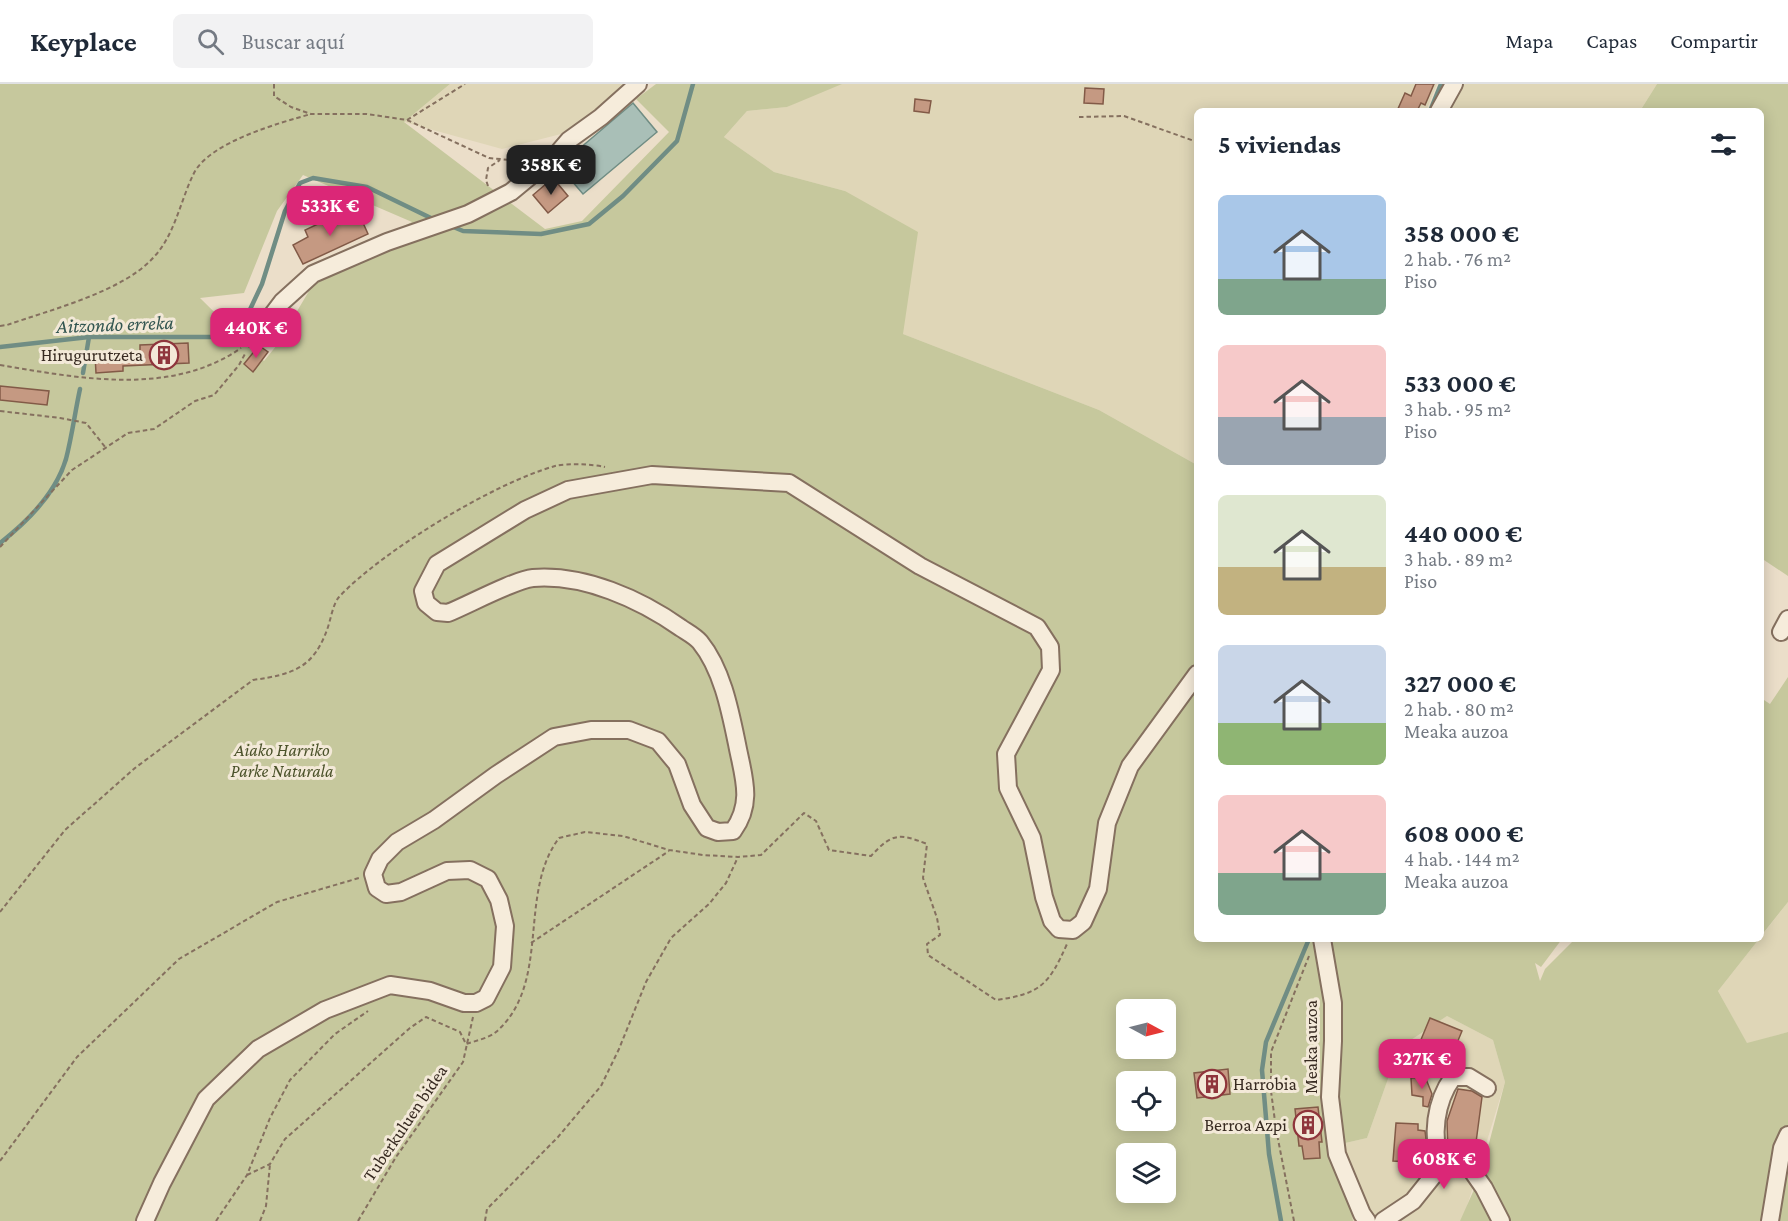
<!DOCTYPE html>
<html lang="es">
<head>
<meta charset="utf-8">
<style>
	:root { --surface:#fff; --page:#f2f2f3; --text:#1f2937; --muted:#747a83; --line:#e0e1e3; --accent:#db2777 }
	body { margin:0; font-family:"Crimson Pro",serif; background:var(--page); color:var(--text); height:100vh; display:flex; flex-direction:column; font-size:22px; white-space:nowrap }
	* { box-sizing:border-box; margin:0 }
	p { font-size:20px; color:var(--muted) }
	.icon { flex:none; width:33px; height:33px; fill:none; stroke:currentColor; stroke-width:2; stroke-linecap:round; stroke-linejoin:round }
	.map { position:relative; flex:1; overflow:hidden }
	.drawer { position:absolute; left:1194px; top:24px; width:570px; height:834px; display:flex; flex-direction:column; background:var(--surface); border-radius:9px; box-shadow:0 3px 15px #0003 }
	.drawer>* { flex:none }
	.needle { width:39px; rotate:97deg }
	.controls { position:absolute; left:1116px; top:915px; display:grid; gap:12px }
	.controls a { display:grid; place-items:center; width:60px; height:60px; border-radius:9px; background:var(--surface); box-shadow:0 3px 15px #0003; font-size:30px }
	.price { position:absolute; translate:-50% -51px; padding:0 14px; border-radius:12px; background:var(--accent); color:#fff; font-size:20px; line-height:39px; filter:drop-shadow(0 2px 3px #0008) }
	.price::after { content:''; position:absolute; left:50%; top:36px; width:18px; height:14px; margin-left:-9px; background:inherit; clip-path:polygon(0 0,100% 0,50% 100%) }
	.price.current { background:#222; color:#fff }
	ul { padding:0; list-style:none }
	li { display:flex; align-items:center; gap:18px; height:150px; padding:0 24px }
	li span { display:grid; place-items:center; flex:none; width:168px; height:120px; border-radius:9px; color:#555 }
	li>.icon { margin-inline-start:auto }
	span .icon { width:72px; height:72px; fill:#fffc; stroke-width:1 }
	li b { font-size:26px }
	h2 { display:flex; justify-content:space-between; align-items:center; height:72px; padding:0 24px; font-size:26px }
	header { display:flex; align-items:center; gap:36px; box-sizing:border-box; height:84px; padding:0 30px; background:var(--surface); border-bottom:2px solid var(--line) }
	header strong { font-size:28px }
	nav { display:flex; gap:33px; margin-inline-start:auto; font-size:21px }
	.search { width:420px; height:54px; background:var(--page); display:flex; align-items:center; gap:15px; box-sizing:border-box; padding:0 21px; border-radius:9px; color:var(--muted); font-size:22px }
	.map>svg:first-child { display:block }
	.farmland { fill:#dfd6b7 }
	.green { fill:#c6c89d; fill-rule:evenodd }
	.water { fill:#a9bfb7; stroke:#708d84; stroke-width:1.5 }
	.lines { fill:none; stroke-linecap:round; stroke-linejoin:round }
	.stream { stroke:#708d84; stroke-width:4.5 }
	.building { fill:#c59982; stroke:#825a47; stroke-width:1.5 }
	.minor-casing { stroke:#85705f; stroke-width:20 }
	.path { stroke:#85705f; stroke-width:2; stroke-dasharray:4.5 3; stroke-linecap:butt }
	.minor { stroke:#f6ecdb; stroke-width:16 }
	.labels { text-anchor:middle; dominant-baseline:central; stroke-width:6; stroke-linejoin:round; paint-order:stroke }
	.poi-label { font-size:18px; fill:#372a21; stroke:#f3e9d8; text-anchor:end }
	.park-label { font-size:18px; font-style:italic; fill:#4b522a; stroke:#f3e9d8 }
	.street-label { font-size:18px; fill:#372a21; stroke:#f3e9d8 }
	.water-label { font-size:20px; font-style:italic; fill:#325550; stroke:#f3e9d8 }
</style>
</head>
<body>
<header>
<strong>Keyplace</strong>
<div class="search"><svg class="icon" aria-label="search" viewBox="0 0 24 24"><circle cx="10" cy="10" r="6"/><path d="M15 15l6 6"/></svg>Buscar aquí</div>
<nav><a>Mapa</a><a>Capas</a><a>Compartir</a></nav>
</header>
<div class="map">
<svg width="1788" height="1137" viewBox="0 0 1788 1137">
	<rect width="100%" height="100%" fill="#ebdec9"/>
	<g class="farmland">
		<path d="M450,0H632L561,50L502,65L404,38Z"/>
		<path d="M842,0H1437L1426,27H1197V381L1099,326L903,250L845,107L774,88L724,53L747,27L787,23L832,1Z"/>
		<path d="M1459,0H1657L1640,27H1445Z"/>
		<path d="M1788,818V948L1747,960L1718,907Z"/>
		<path d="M1447,932L1493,956L1505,998L1464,1132L1460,1137H1353L1341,1060L1367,1054L1399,964Z"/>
	</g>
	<g class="green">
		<path d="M0,0H450L404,38L545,145L582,137L669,48L636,15L656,0H842L787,23L747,27L724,53L774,88L845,107L918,148L903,250L1099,326L1197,381V855H1562L1541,883L1535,879L1540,897L1545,885L1575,855H1759L1718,907L1747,959L1788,948V1137H1460L1481,1090L1505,998L1493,956L1447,932L1399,964L1367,1054L1341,1060L1353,1137H0ZM303,91L412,138L325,180L277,261L264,277L200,214L244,209L277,127ZM1126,926H1166V964H1126ZM1126,998H1166V1036H1126ZM1126,1070H1166V1108H1126Z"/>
		<path d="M1657,0H1788V492L1761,474V27H1640Z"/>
		<path d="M1788,593V818L1761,852V614L1770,620Z"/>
	</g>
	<path class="water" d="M633,19L657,48L583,110L559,82Z"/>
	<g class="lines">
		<g class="stream">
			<path d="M1430,27L1441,0"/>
			<path d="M451,142L463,147L541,150L589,140L623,112L677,57L693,0"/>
			<path d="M0,263L89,253H211L233,245L246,234L262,200L285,127L300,99L313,94L367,103L435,136"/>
			<path d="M83,289L89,253"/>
			<path d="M0,459C27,438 56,409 66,375C72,352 75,328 80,305"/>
			<path d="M1281,1137L1269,1070L1262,986L1266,958L1309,855"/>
		</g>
	</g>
	<g class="building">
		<path d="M1416,0H1434L1425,21L1421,19L1417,27H1397L1405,9L1411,12Z"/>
		<path d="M1085,4L1104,5L1103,20L1084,19Z"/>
		<path d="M915,15L931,17L929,29L914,27Z"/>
		<path d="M553,94L568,112L548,129L533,111Z"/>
		<path d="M339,130L342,138L359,130L368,150L303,180L293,161L308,153L305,146Z"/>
		<path d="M188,259L189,279L123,282V287L96,289L95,271L140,268V261Z"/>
		<path d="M261,263L268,268L253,288L244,280L256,265Z"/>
		<path d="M0,302L49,307L47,321L0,316Z"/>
		<path d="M1430,934L1462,947L1447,983L1415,970Z"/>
		<path d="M1228,985L1230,1010L1197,1014L1194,989Z"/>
		<path d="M1424,990L1432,1010L1428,1023L1423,1022V1013L1412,1011L1411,994L1424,993Z"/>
		<path d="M1458,1005L1472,1007L1482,1013L1475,1066L1454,1063V1069H1448L1447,1037Z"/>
		<path d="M1318,1023L1322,1058H1319L1320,1074L1304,1075L1302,1062H1299L1295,1025Z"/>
		<path d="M1396,1039L1418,1040V1046L1425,1047L1429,1079L1393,1077Z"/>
	</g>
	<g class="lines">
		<g class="minor-casing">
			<g id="minor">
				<path d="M1439,27L1454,0"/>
				<path d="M254,255L282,218L313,190L387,158L468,130L511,108L557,70L569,56L601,33L638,0"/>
				<path d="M1781,548L1788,535"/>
				<path d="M1322,855L1333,919V957L1330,1013L1337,1070L1362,1130L1367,1137"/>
				<path d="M1441,1082C1431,1052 1435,1018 1453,993H1469L1487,1004"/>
				<path d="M145,1137L162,1099L206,1015L258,965L325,926L390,901L430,907L464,919H476L486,914L502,883L505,842L499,816L488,795L470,786L447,787L401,808L386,810L377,804L373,790L380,775L397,758L434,736L496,691L554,653L591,646H629L658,657L677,680L692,721L707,744L718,748L733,747C754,718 743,692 737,660C730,626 722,585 700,558C695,552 687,548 681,544C640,515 584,490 533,494C514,496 468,521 448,529L437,528L426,519L423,507L437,480L525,426L568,406L652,391L789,399L920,482L1037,543L1050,563L1051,586L1006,670L1008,704L1032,754L1044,813L1052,837L1059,845L1073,846L1083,838L1098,805L1107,739L1130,682L1197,590"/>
				<path d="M1383,1137L1413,1117L1441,1082L1452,1079L1470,1084L1484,1104L1501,1137"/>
				<path d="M1770,1137L1782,1064L1788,1051"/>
			</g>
		</g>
		<g class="path">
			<path d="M274,0V12L291,23L311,30H367L407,36L489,74L510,76L530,71"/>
			<path d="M1079,33L1124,32L1197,58"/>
			<path d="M407,36L465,0"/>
			<path d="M488,102L486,96L488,84L500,76"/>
			<path d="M0,242L7,241C50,226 121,208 152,175C175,152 180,117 194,89C210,58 279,39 311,30"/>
			<path d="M0,281C78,294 171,313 241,264"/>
			<path d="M0,327L60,334L86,339L106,364"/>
			<path d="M0,463L72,386L128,349L154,345L195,317L214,311L239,281L246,268"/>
			<path d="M0,828L65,746L135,684L253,596C294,590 314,584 328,543C331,534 333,520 339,513C382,467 494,399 555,382C569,379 591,380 605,383"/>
			<path d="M531,859L669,767"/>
			<path d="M0,1077L77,973L179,875L277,818L359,794"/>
			<path d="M247,1091L270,1080L285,1055L410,944L426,933L460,948L466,960C475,957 489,954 496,948C552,899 517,810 559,754L585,748L623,752L669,766L703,771L738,773L761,771L804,729L816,737L829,766L871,772C892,749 899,749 927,760L923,794L937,834L940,851L927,860L928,871L996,916C1041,910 1049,900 1067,860"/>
			<path d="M216,1137L247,1091L270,1034L290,996L335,950L368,927"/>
			<path d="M260,1137L266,1122L270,1080"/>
			<path d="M358,1137L396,1073L463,978L473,933"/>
			<path d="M485,1137L487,1125L558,1053L601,1002L619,965L646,898L671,854L709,820L726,799L738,773"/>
			<path d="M1294,1137L1276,1045L1271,1007V968L1309,872"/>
		</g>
		<use href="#minor" class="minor"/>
	</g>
	<defs>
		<g id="building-ring" transform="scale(1.5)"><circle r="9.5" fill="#f3e9d8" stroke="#8f353c" stroke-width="1.5"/><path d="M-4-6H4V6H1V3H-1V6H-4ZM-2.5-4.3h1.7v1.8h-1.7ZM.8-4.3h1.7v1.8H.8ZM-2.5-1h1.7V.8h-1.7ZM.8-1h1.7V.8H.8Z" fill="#8f353c"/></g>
	</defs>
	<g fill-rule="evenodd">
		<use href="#building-ring" x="164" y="271"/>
		<use href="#building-ring" x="1212" y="1000"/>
		<use href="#building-ring" x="1308" y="1041"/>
	</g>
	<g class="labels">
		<g class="poi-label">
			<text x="143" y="271">Hirugurutzeta</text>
			<text x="1233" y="1000" text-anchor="start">Harrobia</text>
			<text x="1287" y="1041">Berroa Azpi</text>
		</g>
		<g class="park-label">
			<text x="282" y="666">Aiako Harriko<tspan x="282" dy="21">Parke Naturala</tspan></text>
		</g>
		<g class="street-label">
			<text transform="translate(1311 963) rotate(-90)">Meaka auzoa</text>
			<text transform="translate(405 1039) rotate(-56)">Tuberkuluen bidea</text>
		</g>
		<g class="water-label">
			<text transform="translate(115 240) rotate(-2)">Aitzondo erreka</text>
		</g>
	</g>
</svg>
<div class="controls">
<a><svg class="needle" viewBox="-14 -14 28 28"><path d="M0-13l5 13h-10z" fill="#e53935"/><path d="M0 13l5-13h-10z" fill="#747a83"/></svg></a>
<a><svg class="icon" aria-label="locate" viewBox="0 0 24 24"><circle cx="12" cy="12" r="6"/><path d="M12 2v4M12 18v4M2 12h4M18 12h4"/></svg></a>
<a><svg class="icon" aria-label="layers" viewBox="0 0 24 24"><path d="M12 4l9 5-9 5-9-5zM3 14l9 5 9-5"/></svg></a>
</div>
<b class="price current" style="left:551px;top:112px">358K €</b>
<b class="price" style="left:330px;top:153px">533K €</b>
<b class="price" style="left:256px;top:275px">440K €</b>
<b class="price" style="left:1422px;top:1006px">327K €</b>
<b class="price" style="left:1444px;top:1106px">608K €</b>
<section class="drawer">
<h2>5 viviendas<svg class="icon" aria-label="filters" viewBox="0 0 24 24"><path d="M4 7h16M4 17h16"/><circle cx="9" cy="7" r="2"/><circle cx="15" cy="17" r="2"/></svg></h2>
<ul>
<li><span style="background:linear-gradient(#a9c7e8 70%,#7fa58c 0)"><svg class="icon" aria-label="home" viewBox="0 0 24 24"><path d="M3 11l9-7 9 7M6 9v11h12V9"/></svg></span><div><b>358 000 €</b><p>2 hab. · 76 m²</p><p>Piso</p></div></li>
<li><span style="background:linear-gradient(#f6c9c9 60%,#9aa5b1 0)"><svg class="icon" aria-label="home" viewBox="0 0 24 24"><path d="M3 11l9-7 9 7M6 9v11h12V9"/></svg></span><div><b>533 000 €</b><p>3 hab. · 95 m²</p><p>Piso</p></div></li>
<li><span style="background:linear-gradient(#dfe7d0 60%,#c2b280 0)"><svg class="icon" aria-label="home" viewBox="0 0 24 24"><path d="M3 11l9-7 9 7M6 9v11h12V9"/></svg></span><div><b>440 000 €</b><p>3 hab. · 89 m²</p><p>Piso</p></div></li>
<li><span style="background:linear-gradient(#c9d6e8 65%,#8fb573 0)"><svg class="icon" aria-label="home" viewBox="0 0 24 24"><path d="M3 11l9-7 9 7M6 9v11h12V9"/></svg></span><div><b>327 000 €</b><p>2 hab. · 80 m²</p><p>Meaka auzoa</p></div></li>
<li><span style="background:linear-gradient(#f6c9c9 65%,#7fa58c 0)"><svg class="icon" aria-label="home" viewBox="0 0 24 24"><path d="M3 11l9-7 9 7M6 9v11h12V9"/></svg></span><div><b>608 000 €</b><p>4 hab. · 144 m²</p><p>Meaka auzoa</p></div></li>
</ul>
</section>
</div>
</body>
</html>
